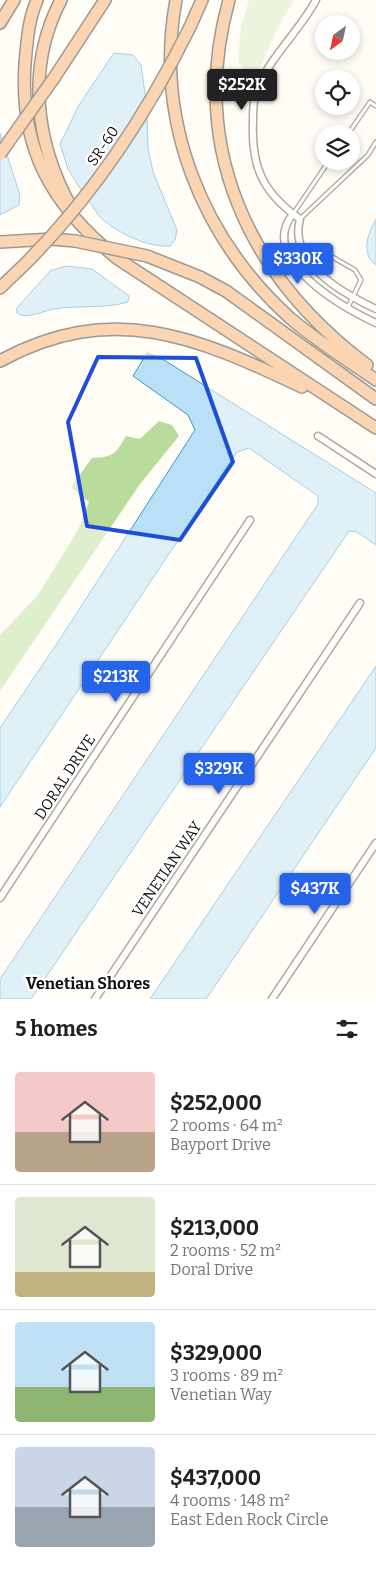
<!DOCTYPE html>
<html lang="en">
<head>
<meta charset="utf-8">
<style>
	:root { --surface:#fff; --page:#f6f6f6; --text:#222; --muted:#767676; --line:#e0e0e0; --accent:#2563eb }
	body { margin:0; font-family:Bitter,serif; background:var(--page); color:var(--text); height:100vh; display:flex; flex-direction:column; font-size:19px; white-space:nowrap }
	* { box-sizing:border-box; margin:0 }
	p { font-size:16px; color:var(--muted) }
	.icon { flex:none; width:28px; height:28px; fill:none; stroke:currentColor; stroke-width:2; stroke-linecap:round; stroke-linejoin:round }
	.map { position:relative; height:999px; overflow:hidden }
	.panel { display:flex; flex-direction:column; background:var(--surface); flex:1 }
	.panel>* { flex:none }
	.needle { width:32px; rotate:213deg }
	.fabs { position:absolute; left:315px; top:15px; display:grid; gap:10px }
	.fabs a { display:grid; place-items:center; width:45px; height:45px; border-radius:50%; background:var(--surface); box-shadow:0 2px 8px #0003; font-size:25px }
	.price { position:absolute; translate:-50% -42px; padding:0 11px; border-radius:5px; background:var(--accent); color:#fff; font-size:16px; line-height:32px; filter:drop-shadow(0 1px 2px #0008) }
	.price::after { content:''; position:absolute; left:50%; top:30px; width:15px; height:11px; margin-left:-8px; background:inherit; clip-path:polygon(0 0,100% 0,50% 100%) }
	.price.current { background:#222; color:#fff }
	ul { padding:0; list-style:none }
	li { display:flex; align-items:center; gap:15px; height:125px; padding:0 15px }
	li+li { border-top:1px solid var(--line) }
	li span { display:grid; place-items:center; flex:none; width:140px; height:100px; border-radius:5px; color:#555 }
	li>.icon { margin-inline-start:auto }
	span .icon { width:60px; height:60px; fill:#fffc; stroke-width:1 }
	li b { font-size:21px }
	h2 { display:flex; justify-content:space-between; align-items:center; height:60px; padding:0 15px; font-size:21px }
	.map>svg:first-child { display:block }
	.green { fill:#d5ebbd }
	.forest { fill:#b9dc9c }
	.water { fill:#b9e0f7; stroke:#3f96cf }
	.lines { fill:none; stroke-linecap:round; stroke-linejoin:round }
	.service-casing { stroke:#444; stroke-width:5.5 }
	.minor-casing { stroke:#444; stroke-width:9 }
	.motorway-casing { stroke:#222; stroke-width:14 }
	.service { stroke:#fff; stroke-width:3 }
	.minor { stroke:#fff; stroke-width:6 }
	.motorway { stroke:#f5a25d; stroke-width:11 }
	.motorway-bridge-casing { stroke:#222; stroke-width:14; stroke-linecap:butt }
	.motorway-bridge { stroke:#f5a25d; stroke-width:11 }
	.marked { fill:none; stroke:#1d4ed8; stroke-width:4; stroke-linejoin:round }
	.labels { text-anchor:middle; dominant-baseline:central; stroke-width:5; stroke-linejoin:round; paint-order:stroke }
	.street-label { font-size:15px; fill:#111; stroke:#fff }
	.neighbourhood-label { font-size:16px; font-weight:bold; fill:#111; stroke:#fff }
</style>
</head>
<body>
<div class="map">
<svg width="376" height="999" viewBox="0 0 376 999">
	<rect width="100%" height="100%" fill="#fffdf5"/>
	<path class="green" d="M249,0H294L276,31L261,66L250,75L238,62L241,26Z"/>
	<path class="forest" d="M159,421L172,425L179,436L140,484L0,691V635L38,595L78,530L89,502L71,487L92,458C113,457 115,455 126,436L140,439Z"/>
	<g class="water">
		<path d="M114,53L133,55L141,65L146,101L83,193L68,169L60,144L79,105Z"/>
		<path d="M147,114L148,148L153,172L177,230L175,240L170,246C148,248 115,232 99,216C95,211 92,205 88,200Z"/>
		<path d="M0,133L20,195L19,205L0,215Z"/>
		<path d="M376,219V265C360,254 368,233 376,219Z"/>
		<path d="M66,266L92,269L129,296L128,302C105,309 79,305 54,309C43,311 26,320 17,313L16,309L50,271Z"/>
		<path d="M147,353L164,360L376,493V545L357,532L349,531L31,999H0V979L318,504V496L249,448L237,452L0,807V728L60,639L195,430L188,415L133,376Z"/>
		<path d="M376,666V748L206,999H150Z"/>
	</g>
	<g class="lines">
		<g class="service-casing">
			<g id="service">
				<path d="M348,134L370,102L376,106"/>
				<path d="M293,214L329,161"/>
				<path d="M301,218L368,155L376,142"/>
				<path d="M329,255L355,270L361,280L348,307"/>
			</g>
		</g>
		<g class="minor-casing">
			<g id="minor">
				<path d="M316,0C300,30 273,54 259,85C253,97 253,110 253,122C251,167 263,193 300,219C288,263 342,293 376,309"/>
				<path d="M293,214C256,259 344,308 376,323"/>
				<path d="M318,436L376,474"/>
				<path d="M0,898L250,520"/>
				<path d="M95,999L360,603"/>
				<path d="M272,999L376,843"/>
			</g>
		</g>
		<g class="motorway-casing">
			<g id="motorway">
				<path d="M37,0C28,21 27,42 25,64C19,149 53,207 118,259L376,428"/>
				<path d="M61,0C26,67 35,142 71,207"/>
				<path d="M176,0C154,120 201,237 290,318C317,341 347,360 376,380"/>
				<path d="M229,0C188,147 248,276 367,365"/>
				<path d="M0,23L14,0"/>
				<path d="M190,27L202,0"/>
				<path d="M54,78L105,0"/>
				<path d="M0,242L52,239L75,241"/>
				<path d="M147,256L200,277L226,291L376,399"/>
				<path d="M0,288L25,264"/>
				<path d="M0,361C111,300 197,337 302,387"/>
			</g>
		</g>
		<use href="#service" class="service"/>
		<use href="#minor" class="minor"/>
		<use href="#motorway" class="motorway"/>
		<g class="motorway-bridge-casing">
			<g id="motorway-bridge">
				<path d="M0,154L54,78"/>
				<path d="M75,241L147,256"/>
				<path d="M25,264C94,195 147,114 190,27"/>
			</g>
		</g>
		<use href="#motorway-bridge" class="motorway-bridge"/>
	</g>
	<path d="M0 0H376V999H0ZM98,357L196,358L233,462L180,540L87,526L68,422Z" fill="#fffdf5" fill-opacity=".55" fill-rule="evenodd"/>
	<path class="marked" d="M98,357L196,358L233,462L180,540L87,526L68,422Z"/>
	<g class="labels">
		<g class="street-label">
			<text transform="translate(103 146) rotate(-56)">SR-60</text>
			<text transform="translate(65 777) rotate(-57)">DORAL DRIVE</text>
			<text transform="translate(167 869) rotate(-56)">VENETIAN WAY</text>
		</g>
		<g class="neighbourhood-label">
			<text x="88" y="983">Venetian Shores</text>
		</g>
	</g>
</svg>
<div class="fabs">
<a><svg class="needle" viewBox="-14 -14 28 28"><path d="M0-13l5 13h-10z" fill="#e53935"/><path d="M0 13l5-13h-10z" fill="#767676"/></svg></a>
<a><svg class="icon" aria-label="locate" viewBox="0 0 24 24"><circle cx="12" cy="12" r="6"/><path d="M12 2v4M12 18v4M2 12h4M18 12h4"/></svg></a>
<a><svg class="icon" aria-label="layers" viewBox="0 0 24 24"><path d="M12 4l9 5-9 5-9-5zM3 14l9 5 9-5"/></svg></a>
</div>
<b class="price current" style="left:242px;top:111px">$252K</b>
<b class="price" style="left:298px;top:285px">$330K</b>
<b class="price" style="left:116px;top:703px">$213K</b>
<b class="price" style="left:219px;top:795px">$329K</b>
<b class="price" style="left:315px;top:915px">$437K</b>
</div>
<section class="panel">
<h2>5 homes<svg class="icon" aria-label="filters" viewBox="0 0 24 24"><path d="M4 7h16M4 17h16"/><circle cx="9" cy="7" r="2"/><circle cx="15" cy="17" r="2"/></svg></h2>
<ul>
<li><span style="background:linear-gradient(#f6c9c9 60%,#b9a48a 0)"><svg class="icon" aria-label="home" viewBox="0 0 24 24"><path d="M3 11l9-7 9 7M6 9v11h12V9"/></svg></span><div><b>$252,000</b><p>2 rooms · 64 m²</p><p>Bayport Drive</p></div></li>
<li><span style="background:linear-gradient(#dfe7d0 75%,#c2b280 0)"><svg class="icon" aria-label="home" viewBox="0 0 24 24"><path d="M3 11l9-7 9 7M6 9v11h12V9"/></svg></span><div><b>$213,000</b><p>2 rooms · 52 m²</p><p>Doral Drive</p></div></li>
<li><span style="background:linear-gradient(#bfe0f5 65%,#8fb573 0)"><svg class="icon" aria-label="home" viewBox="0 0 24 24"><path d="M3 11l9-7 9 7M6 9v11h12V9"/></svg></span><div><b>$329,000</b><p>3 rooms · 89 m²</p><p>Venetian Way</p></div></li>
<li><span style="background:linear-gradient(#c9d6e8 60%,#9aa5b1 0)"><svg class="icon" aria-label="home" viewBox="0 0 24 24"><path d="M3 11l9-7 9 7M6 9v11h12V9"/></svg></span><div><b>$437,000</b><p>4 rooms · 148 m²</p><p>East Eden Rock Circle</p></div></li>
</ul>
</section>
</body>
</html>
